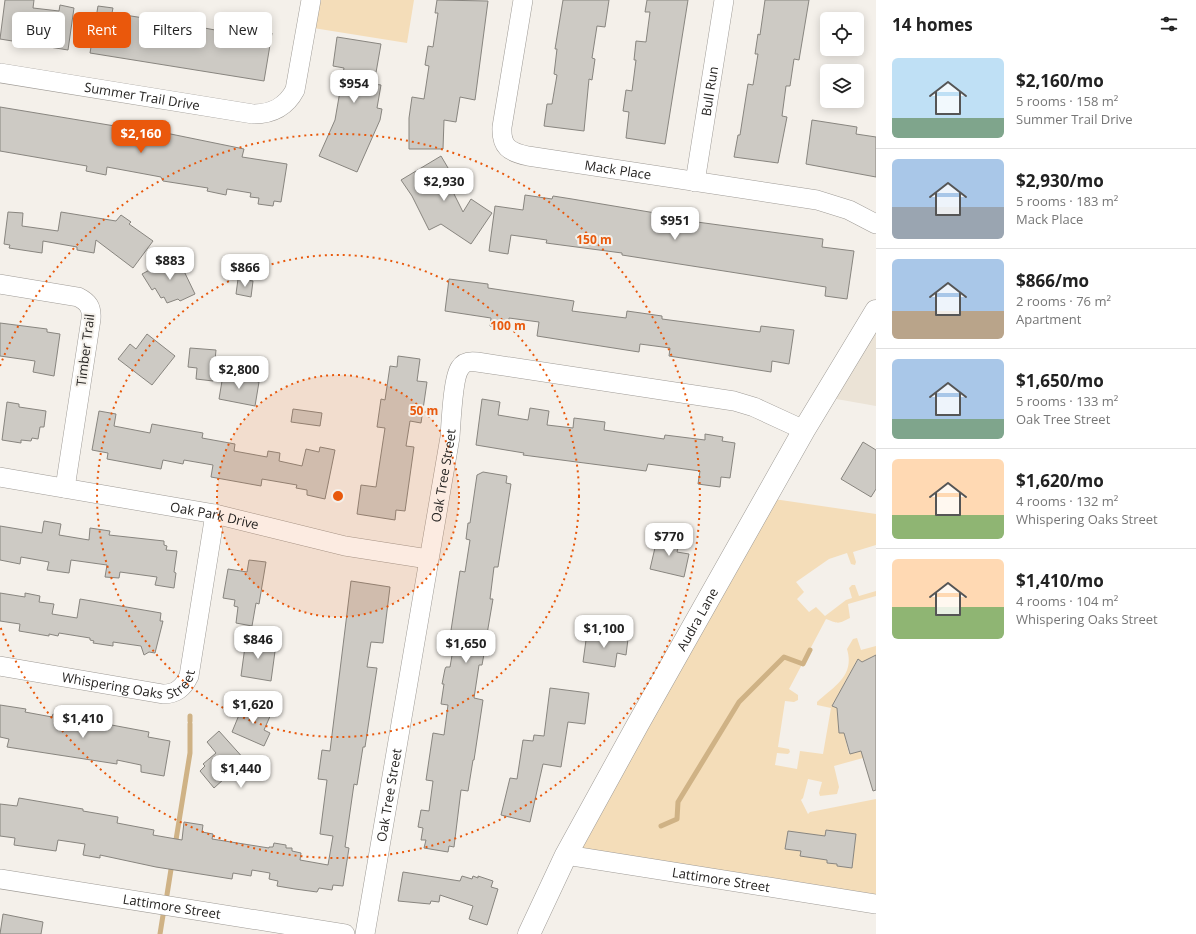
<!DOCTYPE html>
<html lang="en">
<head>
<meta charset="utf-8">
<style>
	:root { --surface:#fff; --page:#f6f6f6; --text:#222; --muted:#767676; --line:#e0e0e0; --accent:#ea580c }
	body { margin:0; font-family:"Open Sans",sans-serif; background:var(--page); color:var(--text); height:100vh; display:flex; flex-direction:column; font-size:15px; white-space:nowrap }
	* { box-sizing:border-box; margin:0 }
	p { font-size:13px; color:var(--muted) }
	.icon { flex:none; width:22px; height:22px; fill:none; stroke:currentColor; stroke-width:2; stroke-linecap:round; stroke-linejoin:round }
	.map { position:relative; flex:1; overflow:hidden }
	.sheet { display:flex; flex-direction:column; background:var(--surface); width:320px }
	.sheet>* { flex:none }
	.guide { position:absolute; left:12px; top:12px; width:380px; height:36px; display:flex; gap:8px }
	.buttons { position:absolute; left:820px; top:12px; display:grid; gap:8px }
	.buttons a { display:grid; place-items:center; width:44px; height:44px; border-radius:6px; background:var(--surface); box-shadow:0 2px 10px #0003; font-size:20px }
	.price { position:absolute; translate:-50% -34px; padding:0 9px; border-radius:8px; background:#fff; color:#222; font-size:13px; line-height:26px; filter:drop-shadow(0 1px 2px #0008) }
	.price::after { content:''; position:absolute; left:50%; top:24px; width:12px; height:9px; margin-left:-6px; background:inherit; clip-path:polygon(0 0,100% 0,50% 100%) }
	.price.current { background:var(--accent); color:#fff }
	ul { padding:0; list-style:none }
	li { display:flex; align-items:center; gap:12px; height:100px; padding:0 16px }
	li+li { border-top:1px solid var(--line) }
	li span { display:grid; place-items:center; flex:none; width:112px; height:80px; border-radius:6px; color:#555 }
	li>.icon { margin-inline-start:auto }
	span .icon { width:48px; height:48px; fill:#fffc; stroke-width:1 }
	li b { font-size:17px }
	h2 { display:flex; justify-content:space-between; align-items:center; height:48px; padding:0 16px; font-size:17px }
	.chip { padding:0 14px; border-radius:6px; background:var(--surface); box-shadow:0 2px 10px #0003; font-size:14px; line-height:36px }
	.chip.current { background:var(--accent); color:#fff }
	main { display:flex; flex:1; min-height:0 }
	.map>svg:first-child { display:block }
	.built { fill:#ebe3d6 }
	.green { fill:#f4ddb9; fill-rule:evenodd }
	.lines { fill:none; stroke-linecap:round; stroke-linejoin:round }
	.stream { stroke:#cfb285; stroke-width:5 }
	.building { fill:#cdcac4; stroke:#88857f }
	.minor-casing { stroke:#9f9b96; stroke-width:20 }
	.tertiary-casing { stroke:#9f9b96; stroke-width:23 }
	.minor { stroke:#fff; stroke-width:19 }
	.tertiary { stroke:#fff; stroke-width:22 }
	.ring { fill:none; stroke:#e8590c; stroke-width:2; stroke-dasharray:2 4 }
	.labels { text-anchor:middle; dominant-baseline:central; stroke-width:4; stroke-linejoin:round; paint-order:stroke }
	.street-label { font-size:13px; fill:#272523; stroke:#f4f0ea }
	.centre { fill:#e8590c; stroke:#f4f0ea; stroke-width:2 }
	.ring-label { font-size:12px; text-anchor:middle; font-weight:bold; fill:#e8590c; stroke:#f4f0ea; stroke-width:4; stroke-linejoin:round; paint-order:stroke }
</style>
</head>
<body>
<main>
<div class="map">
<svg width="876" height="934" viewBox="0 0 876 934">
	<rect width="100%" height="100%" fill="#f4f0ea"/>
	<path class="built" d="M876,311V406L825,397Z"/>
	<g class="green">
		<path d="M311,0H414L407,43L307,27Z"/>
		<path d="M767,498L876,514V545L853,552L856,562L855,565L851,564L847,553L829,559L796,582L804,592L797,599L809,612L816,607L825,616L846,600L852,598L849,588L852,585H855L859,596L876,591V596L848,604L850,618C838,624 839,624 826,619L789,689L798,695V700L794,702L785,701L778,747L789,749L790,752L788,754L777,753L775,765L797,769L800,751L823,754L831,708L817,705V702C834,686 855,676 847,649L853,639L857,638L861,650L876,646V655L862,662L857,660L832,706L837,708L839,733H844L849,754L861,751L863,758L834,766L839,787L837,794L820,796L819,793L822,782L808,779L803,798L801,800L808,814L810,812L876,799V904L566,855ZM827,830L856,834L852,868L837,866V864L827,863V860L800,856L801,851L785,849L788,831L825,836Z"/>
	</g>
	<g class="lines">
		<g class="stream">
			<path d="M190,721V716"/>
			<path d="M661,826L677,819L678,802L739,702L784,657L803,664L810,650"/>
			<path d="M175,846L190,753V724"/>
			<path d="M166,901L172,863"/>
			<path d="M160,934L164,909"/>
		</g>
	</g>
	<g class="building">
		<path d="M5,0H34L33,8L59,11L60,5L74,8L68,50L0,39Z"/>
		<path d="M437,0L488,1L475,100L460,97L456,122L444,120L443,149H409V118L412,97L424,99L429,66L425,65L428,46L433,47L438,13H435Z"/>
		<path d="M563,0H609L605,27L597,26L592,58L595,59L592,80L589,79L584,131L544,126L547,104H552L557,75L554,74L557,49H555Z"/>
		<path d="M647,0H688L665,144L626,138L629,112L623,111L626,90L632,91L636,60H634L636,41L646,42L650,12H645Z"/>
		<path d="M765,0H809L799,60L794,59L790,86H786L782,116L787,117L778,163L734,157L738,135H740L748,84L753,85L758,54H755L758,34L760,35Z"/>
		<path d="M98,6L113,8L112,13L169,22L168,26L193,30L194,26L215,30L216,24L272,33L264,81L90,53Z"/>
		<path d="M337,37L381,44L374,84L381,85L377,108L382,109L380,120L357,172L319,156L335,120L344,68L333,66Z"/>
		<path d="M0,107L127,128V127L156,131L244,149L242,157L287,164L281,202L274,201L273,206L258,204L259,198L250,197L251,193L227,189L226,195L207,191L208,188L163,181L161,177L107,167L106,175L86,171L87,166L0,151Z"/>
		<path d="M812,120L857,127L856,134L876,137V177L806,164Z"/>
		<path d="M441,156L451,173L445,176L463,212L471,199L492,213L471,244L441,224L429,230L412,196L401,180Z"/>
		<path d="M525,195L552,199L553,196L572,199L697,220V222L823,239L822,247L854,251L847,299L825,296L826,287L622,255V253L546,243L547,240L511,235L508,254L489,251L495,206L523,210Z"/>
		<path d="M8,212L23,213L22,226L58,231L61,212L116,221L121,215L131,222L129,224L153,241L133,268L96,240L94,253L77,250V247L43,241L42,253L9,248L10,245L4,244Z"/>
		<path d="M174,257L186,265L182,267L195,294L180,301L178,299L167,303L164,297L161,298L155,288L152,290L142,274Z"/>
		<path d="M238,279L253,281L251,297L236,294Z"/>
		<path d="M449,279L488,284V288L574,301L572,311L626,318L627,311L662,316V319L760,332L761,326L794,330L789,364L772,361L771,372L669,356L670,348L640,344L639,352L537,336L539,322L509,318L508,329L490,326L491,318L445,311Z"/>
		<path d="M0,323L47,329V332L60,334L54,376L33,372L35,361L0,356Z"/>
		<path d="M147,334L175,356L152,385L118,359L130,344L136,349Z"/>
		<path d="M190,348L216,350L213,381L196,379L197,368L188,367Z"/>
		<path d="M398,356L420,359L417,381L427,382L421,423L410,421L406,446L414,447L405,511L396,510L395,520L357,514L361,485L376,487L385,428L377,427L381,399L385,400L390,366L397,367Z"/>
		<path d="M223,375L259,382L255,406L219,399Z"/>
		<path d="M482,399L500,402L498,415L528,420L530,408L549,411L547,425L573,428L574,418L605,422L604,430L664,439L665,435L705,440V434L723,437L722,441L735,443L730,478L721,477L720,487L698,484L700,471L648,464L646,471L523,455L524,453L476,445Z"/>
		<path d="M7,402L19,404V407L46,411L44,427H40L38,439L32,438L31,441L21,440V443L2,440Z"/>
		<path d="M293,409L322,413L320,426L291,422Z"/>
		<path d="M99,411L116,414L114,426L150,433L152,424L203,433L202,438L235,444L234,451L267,457L268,451L280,453L279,461L302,466L306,449L319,452L320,447L335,450L325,499L307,495V490L296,488L297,485L262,479L261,486L211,477L213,465L184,460L183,464L163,460L161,469L107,459L108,453L92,450Z"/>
		<path d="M863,442L876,450V489L871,497L841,479Z"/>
		<path d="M483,472L507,476L506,483L511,484L498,567H494L490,599H493L486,640L492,641L490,655L484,654L482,665H479L474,698L483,700L474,760H473L468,791L461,790L454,847L449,846L448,852L424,848L426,840H421L423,828L418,827L421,810L429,811L433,781L426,780L433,733L444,735L448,705L441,704L444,684H442L445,669L446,667H450L455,638L450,637L460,571L465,572L470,540L466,539L468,523H470L477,475Z"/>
		<path d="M44,521L61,524L59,535L89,540L90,528L110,531L109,535L164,541V545L167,546L166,550L177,551L174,572L176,573L174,588L155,585L157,577L120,572L119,578L105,577L107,565L71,560L69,573L47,570L49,562L21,557L20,564L0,560V526L42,533Z"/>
		<path d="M658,535L680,540L677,552L689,554L684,577L650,569Z"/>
		<path d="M249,560L266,562L259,604L256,603L252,626L236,623L238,607L234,606L235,600L223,598L228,569L247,572Z"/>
		<path d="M351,581L390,587L383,643L371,642L367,667L377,668L365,747H363L357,785L354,784L345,847L349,848L343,886L333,885L332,890L319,888L317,892L295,889L277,886L278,881L269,879L270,873L252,870L251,876L233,873L232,879L156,867L100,855V858L83,855L85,844L58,840L56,851L14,845L15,838L0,836V804L17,806L19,798L83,809V811L118,817L117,823L154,830L153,835L182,840L184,822L203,825L202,832L213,834L212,839L269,848V847H273L274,843L286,845V848H292V851L301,853L300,860L328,865L333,836L320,834L327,780L318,779L322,750L330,751Z"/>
		<path d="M0,593L25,597V593L40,596L39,602L54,604L52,614L77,618L80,599L161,613L160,621H163L155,653L149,652L144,655L141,646L113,642V646L93,643L94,641L90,640V638L59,633L58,636L49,634V636L19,631L20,624L0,621Z"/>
		<path d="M587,633L628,639L626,655L617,653L615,667L583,662Z"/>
		<path d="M246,639L276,644L271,681L241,676Z"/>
		<path d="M876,655V790L873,791L861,751L850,754L844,733H839L837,708L832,706L858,659L862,662Z"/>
		<path d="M550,688L589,693L585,724L568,722L561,767L543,764L530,822L501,815L510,778L517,779L523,740L533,741L534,735L544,736Z"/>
		<path d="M247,704L271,714L264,730L270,733L264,746L232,732L239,715L242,716Z"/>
		<path d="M0,705L26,709L25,712L52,717L53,714L101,720V723L149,732L148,737L170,741L164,776L141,772V765L117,760V764L7,747L9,739L0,737Z"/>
		<path d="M219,731L245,760L214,788L200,771L205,766L203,764L216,753L207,742Z"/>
		<path d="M826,830L856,834L852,868L837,866V864L827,863V860L800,856L801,851L785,849L788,831L825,836Z"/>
		<path d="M403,872L460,881L462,876L472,879L473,876L478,878V876L493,881L491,887L498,889L487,925L469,919L473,906L440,895L439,902L431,901L430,904L398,901Z"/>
		<path d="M3,914L43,922L41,934H0Z"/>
	</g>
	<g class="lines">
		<g class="minor-casing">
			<g id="minor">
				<path id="s1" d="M523,0L502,127C501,147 509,152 528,156L817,200L849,210L876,224"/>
				<path id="s2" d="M0,73L253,114C272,114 286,107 295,90L311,0"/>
				<path id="s3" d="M695,182L724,0"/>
				<path d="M0,284L78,297C88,302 92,307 91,319L65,488"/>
				<path id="s4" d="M0,477L215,514L345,546L428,559"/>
				<path id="s5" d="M0,666L163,694C176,694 183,688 189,676L215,514"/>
				<path id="s6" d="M566,855L876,904"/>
				<path id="s7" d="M0,879L345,934"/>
				<path id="s8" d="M365,934L450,437C451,423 453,377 460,368C464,361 470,361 477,362L734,401L754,407L804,430"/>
			</g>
		</g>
		<g class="tertiary-casing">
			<g id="tertiary">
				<path id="s9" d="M529,934L566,855L638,724L804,430L876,311"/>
			</g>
		</g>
		<use href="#minor" class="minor"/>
		<use href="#tertiary" class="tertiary"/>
	</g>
	<circle cx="338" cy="496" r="121" fill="#e8590c" fill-opacity=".12"/>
	<g class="ring">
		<circle cx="338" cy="496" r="121"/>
		<circle cx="338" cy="496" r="241"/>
		<path d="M0 366A362 362 0 1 1 0 626"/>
	</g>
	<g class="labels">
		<g class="street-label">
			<text stroke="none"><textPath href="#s3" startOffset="92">Bull Run</textPath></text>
			<text stroke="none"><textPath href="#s2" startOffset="144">Summer Trail Drive</textPath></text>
			<text stroke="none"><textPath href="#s1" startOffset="264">Mack Place</textPath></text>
			<text transform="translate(85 350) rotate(-83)">Timber Trail</text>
			<text stroke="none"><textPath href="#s8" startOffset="465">Oak Tree Street</textPath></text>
			<text stroke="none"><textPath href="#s4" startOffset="218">Oak Park Drive</textPath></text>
			<text stroke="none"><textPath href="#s9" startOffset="357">Audra Lane</textPath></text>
			<text stroke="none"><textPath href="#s5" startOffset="134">Whispering Oaks Street</textPath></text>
			<text stroke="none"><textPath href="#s8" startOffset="141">Oak Tree Street</textPath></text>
			<text stroke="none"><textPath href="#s6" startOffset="157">Lattimore Street</textPath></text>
			<text stroke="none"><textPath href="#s7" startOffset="174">Lattimore Street</textPath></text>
		</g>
	</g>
	<circle cx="338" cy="496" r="6" class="centre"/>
	<g class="ring-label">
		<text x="594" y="244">150 m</text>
		<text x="508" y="330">100 m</text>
		<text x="424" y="415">50 m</text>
	</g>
</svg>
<div class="buttons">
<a><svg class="icon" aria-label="locate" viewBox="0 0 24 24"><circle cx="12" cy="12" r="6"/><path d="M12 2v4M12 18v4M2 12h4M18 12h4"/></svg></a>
<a><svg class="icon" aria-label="layers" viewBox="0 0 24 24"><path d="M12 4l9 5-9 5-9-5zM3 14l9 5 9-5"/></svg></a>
</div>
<b class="price" style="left:354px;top:104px">$954</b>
<b class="price current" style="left:141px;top:154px">$2,160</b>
<b class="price" style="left:444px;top:202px">$2,930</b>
<b class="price" style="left:675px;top:241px">$951</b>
<b class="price" style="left:170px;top:281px">$883</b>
<b class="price" style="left:245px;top:288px">$866</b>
<b class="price" style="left:239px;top:390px">$2,800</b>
<b class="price" style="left:669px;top:557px">$770</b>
<b class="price" style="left:604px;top:649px">$1,100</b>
<b class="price" style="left:258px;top:660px">$846</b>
<b class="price" style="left:466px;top:664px">$1,650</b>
<b class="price" style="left:253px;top:725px">$1,620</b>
<b class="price" style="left:83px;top:739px">$1,410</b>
<b class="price" style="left:241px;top:789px">$1,440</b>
<div class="guide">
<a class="chip">Buy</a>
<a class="chip current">Rent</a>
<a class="chip">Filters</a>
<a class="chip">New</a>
</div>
</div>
<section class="sheet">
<h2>14 homes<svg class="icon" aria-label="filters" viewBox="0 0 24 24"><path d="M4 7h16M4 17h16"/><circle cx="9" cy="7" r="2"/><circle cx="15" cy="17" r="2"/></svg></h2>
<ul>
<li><span style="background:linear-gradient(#bfe0f5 75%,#7fa58c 0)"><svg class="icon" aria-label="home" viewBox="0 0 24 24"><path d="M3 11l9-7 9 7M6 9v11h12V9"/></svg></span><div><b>$2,160/mo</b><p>5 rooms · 158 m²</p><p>Summer Trail Drive</p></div></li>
<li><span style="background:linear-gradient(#a9c7e8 60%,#9aa5b1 0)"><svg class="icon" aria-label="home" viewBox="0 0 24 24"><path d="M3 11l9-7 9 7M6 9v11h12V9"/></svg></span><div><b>$2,930/mo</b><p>5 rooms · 183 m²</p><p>Mack Place</p></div></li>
<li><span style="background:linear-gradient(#a9c7e8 65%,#b9a48a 0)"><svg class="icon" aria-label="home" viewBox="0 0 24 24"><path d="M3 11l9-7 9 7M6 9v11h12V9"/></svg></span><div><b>$866/mo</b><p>2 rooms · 76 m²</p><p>Apartment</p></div></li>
<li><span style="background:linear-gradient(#a9c7e8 75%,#7fa58c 0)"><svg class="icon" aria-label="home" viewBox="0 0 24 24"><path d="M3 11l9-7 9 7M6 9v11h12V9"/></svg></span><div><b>$1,650/mo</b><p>5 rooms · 133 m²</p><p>Oak Tree Street</p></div></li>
<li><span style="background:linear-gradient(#ffd9b3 70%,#8fb573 0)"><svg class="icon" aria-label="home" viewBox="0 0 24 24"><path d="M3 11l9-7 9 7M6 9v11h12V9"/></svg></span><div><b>$1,620/mo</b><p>4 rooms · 132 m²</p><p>Whispering Oaks Street</p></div></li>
<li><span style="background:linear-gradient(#ffd9b3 60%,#8fb573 0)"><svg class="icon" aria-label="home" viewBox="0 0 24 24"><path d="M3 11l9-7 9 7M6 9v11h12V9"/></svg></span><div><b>$1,410/mo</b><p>4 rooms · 104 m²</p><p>Whispering Oaks Street</p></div></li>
</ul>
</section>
</main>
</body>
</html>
